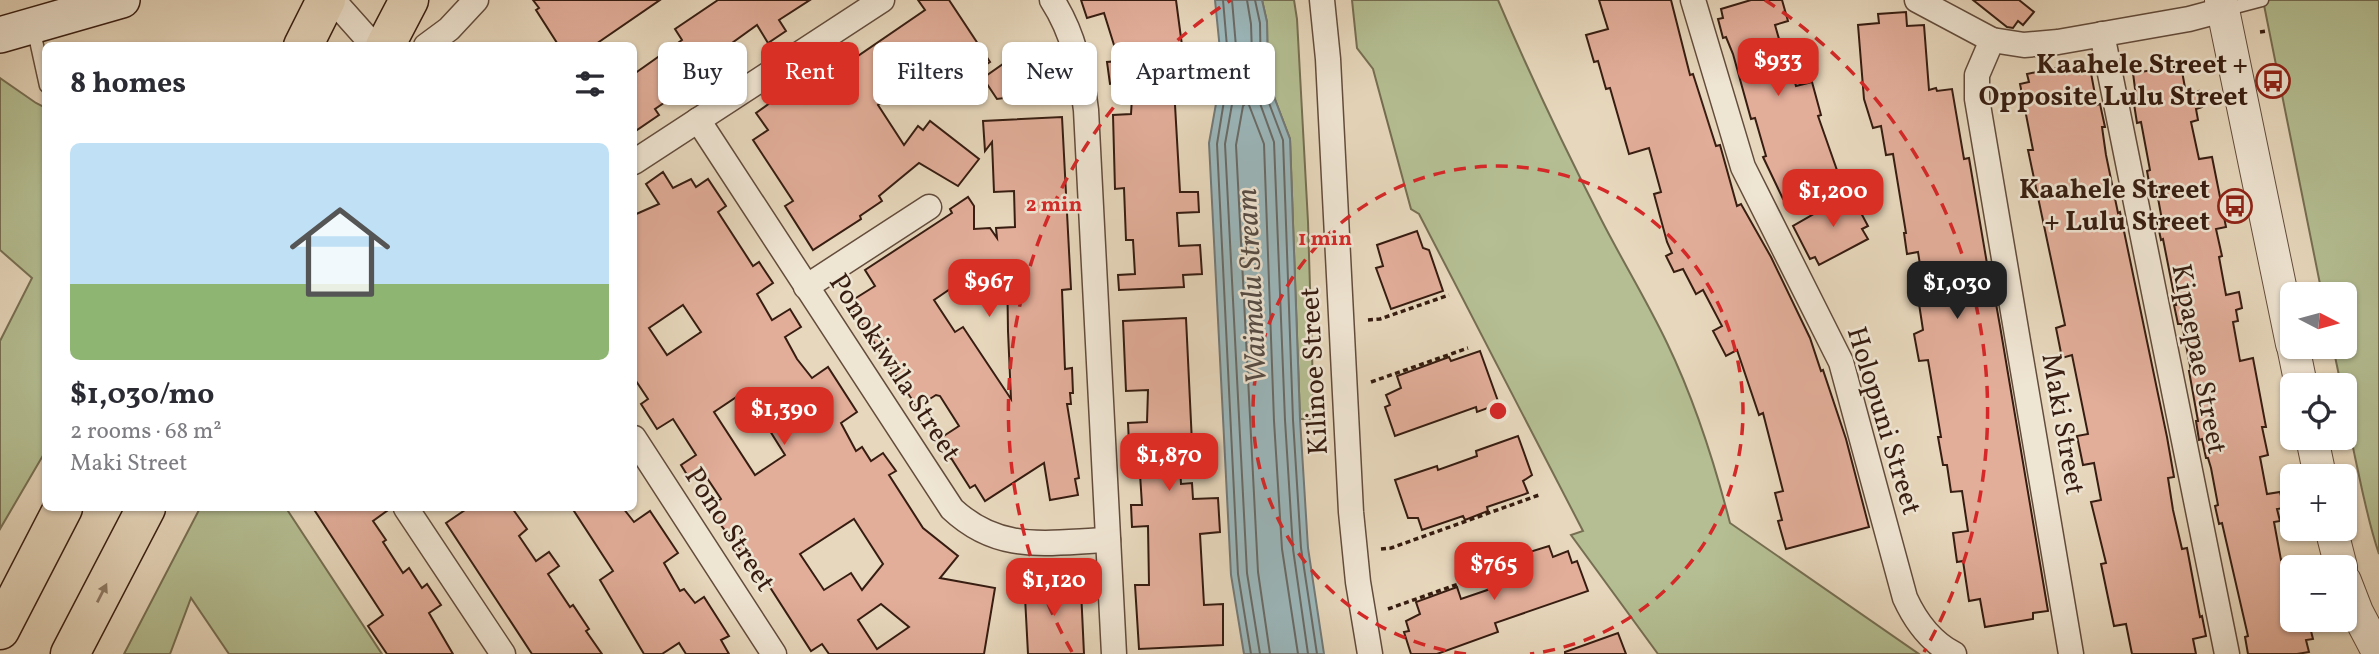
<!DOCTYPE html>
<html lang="en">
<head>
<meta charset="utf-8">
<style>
	:root { --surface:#fff; --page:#f2f2f3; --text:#2b2b33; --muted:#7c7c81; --line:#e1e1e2; --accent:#d93025 }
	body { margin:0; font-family:Vollkorn,serif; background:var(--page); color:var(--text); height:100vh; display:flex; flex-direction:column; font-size:26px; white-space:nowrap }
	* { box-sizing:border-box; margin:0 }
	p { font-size:23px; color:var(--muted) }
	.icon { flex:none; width:38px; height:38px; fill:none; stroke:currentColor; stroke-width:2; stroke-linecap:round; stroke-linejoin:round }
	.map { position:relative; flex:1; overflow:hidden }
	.panel { position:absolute; left:42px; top:42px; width:595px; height:469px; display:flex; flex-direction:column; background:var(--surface); border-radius:10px; box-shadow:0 2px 5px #0004 }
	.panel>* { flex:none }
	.banner { position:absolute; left:658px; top:42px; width:665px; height:63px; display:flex; gap:14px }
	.needle { width:46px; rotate:96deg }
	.fabs { position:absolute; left:2280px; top:282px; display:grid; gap:14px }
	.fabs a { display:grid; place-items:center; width:77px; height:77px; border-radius:10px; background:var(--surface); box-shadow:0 2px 5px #0004; font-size:35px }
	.price { position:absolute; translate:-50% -60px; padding:0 16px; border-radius:14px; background:var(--accent); color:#fff; font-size:23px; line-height:46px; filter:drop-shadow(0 2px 4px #0008) }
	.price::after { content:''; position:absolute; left:50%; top:42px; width:21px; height:16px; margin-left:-10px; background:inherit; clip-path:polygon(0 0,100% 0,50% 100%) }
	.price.selected { background:#222; color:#fff }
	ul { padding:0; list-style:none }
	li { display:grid; align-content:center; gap:14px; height:371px; padding:0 28px }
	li+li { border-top:2px solid var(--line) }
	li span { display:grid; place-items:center; height:217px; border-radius:10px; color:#555 }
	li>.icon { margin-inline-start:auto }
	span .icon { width:126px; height:126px; fill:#fffc; stroke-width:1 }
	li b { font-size:30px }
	h2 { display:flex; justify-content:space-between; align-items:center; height:84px; padding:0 28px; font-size:30px }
	.tag { padding:0 24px; border-radius:10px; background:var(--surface); box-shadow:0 2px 5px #0004; font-size:24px; line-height:63px }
	.tag.selected { background:var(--accent); color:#fff }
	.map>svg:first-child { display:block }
	.green { fill:#b4be92; stroke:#766e52; stroke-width:2 }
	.water { fill:#9bb7bb; stroke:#737977; stroke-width:2 }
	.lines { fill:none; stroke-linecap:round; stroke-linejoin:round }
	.shore { stroke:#696a66; stroke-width:2 }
	.building { fill:#e2ad99; stroke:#371d11; stroke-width:2; fill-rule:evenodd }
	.service-casing { stroke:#634c3c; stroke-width:15 }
	.minor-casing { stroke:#634c3c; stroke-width:27 }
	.tertiary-casing { stroke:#634c3c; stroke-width:34 }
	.secondary-casing { stroke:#371d11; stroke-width:38 }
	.motorway-casing { stroke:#371d11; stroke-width:41 }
	.path { stroke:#371d11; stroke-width:3.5; stroke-dasharray:5 3.5; stroke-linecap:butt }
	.service { stroke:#efe5d3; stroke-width:12 }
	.minor { stroke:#efe5d3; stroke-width:24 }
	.tertiary { stroke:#efe5d3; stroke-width:32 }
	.secondary { stroke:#efe5d3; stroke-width:35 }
	.motorway { stroke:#e7d7bc; stroke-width:38 }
	.oneway { fill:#8f7a66 }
	.ring { fill:none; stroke:#d62828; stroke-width:3.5; stroke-dasharray:12 9 }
	.labels { text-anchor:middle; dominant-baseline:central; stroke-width:5; stroke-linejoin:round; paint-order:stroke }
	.poi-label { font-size:28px; font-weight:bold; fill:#371d11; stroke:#efe5d3; text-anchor:end }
	.street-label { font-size:28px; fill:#371d11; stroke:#efe5d3 }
	.water-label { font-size:30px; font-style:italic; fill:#554b44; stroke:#efe5d3 }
	.centre { fill:#d62828; stroke:#efe5d3; stroke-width:3.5 }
	.ring-label { font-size:21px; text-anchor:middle; font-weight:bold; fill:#d62828; stroke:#efe5d3; stroke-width:5; stroke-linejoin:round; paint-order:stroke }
</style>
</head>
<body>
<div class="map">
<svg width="2379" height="654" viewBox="0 0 2379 654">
	<rect width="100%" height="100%" fill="#e7d7bc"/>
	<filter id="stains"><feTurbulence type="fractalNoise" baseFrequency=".00286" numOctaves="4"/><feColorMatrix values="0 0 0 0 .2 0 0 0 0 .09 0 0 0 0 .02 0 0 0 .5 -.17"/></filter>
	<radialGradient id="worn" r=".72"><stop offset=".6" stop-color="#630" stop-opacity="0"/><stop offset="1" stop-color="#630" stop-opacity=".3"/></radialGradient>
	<g class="green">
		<path d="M1262,0H1294L1297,19L1308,222L1314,419H1300L1290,139L1268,81L1267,22Z"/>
		<path d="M1352,0H1498C1530,75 1565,149 1602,221C1623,262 1647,301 1667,343C1695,401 1714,461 1730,523L1919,654H1658L1571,535L1583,531L1419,214L1411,209L1373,69L1357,48Z"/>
		<path d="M2263,0H2379V554C2368,522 2362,489 2355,457C2350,433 2345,410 2345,385H2341L2333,347L2345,346V294H2322Z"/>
		<path d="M0,78L36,103L46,108L45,452L0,529V341L32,278L0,250Z"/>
		<path d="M200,508H286L382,654H229L191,598L170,654H124Z"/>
	</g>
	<path class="water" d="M1215,0H1262L1267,22L1268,81L1290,139L1300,419L1308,548L1324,654H1244L1231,575L1209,143L1222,70Z"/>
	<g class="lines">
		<g class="shore">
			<path d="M1223,0L1229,70L1217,144L1238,574L1251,654"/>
			<path d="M1232,0L1238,70L1225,144L1247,573L1260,654"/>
			<path d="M1247,0L1251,24L1253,84L1274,142L1285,420L1293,549L1308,654"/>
			<path d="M1255,0L1260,23L1261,82L1283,140L1293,420L1301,548L1317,654"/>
			<path d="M1270,654L1258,572L1236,145L1243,106L1246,103L1249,105L1264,144L1274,421L1282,549L1298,654"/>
		</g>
	</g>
	<g class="building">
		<path d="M533,0H660L593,46H559L536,10L539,8Z"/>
		<path d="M718,0H810L779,20L786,31L768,43L757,25L732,43L743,59L725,71L721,64L655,109L659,115L634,132V74L682,40L675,29Z"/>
		<path d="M918,0H949L990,62L954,86L940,65L919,79L912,68L886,85L887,87L884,90L888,97L878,105L904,145L918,126L923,130L930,121L979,159L958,186L919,163L879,196L882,201L860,216L861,219L813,250L785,206L793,201L753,140L768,130L756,113L796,84L798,87L845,56L849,62L925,10Z"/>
		<path d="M1081,0H1176L1185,68L1173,70L1180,192H1198L1199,212L1177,213L1179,246L1200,245L1202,274L1183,275L1184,287L1119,290L1118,275L1135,274L1133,240H1126L1124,188L1115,189L1113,115L1131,114L1133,81L1110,84L1107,62L1119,61L1104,13L1087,18Z"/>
		<path d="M1599,0H1671L1690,75L1693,74L1716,146L1720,145L1737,206L1741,204L1771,257L1810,338L1821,371L1823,370L1846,439L1869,527L1786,549L1778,521L1782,520L1775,493L1783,491L1763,413L1759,415L1737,350L1726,356L1713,331L1722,326L1703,290L1696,294L1683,269L1674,272L1666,256L1672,253L1667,242L1654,194L1661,192L1649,148L1629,154L1610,88L1606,89L1598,61L1594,62L1586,35L1608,29Z"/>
		<path d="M1751,0H1782L1788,21L1775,25L1785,60L1788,59L1796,86L1812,82L1821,115L1818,116L1839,176L1783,199L1763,157L1766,156L1755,118L1751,119L1733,54L1726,37L1723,38L1718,19L1723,18L1721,9Z"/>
		<path d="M1973,0H2019L2034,12L2023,25L2018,21L2013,28L2007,27Z"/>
		<path d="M1906,12L1907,26L1924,25L1929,90L1936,88L1937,91L1952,89L1964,159L1969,158L1991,287H1993L2000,326L2048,611L2033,613V619L1985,627L1980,599L1969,601L1963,561L1957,562L1953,533L1968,531L1962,491L1951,492L1947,465H1943L1938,437H1941L1928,360L1919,361L1914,334L1923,330L1918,297L1925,296L1918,252L1907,254L1904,233H1906L1893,154L1886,155L1881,126L1873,128L1864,99L1858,25L1879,23L1878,14Z"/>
		<path d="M1013,57L1016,62L1019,60L1028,73L1042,63L1058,86L1050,92L997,99L983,78Z"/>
		<path d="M2067,66L2068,72L2090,68L2097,105L2100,104L2105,127H2102L2106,155L2118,213L2120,212L2167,437L2174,477L2168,478L2173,510L2182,549L2187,548L2200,617L2202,616L2206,636L2193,639L2196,654H2132L2126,624L2114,626L2101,564L2106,563L2091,502L2101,500L2094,463L2083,465L2077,436L2088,434L2072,355L2062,358L2056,328L2065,325L2028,150H2033L2020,84L2029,82L2027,74Z"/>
		<path d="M2181,66L2186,93L2199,91L2202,107L2196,109L2198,120L2191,122L2199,159L2212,157L2226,227L2216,229L2222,256L2219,257L2226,295L2239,292L2242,308L2236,310L2238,321L2233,322L2240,361L2253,358L2266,427H2262L2268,455L2260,457L2267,494L2280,492L2284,508L2277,509L2280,521L2274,522L2281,560L2292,558V620H2296L2297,625L2309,623L2313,639L2306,640L2309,652L2297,654H2248L2245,637L2248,636L2222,523L2219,524L2215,506L2218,505L2211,468L2208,458H2206L2202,439L2199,440L2196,421H2198L2189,371H2191L2182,324H2178L2174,305H2176L2163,239L2161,240L2157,221L2162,220L2156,187L2150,188L2147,171L2150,170L2141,122L2137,123L2134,104H2137L2133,73Z"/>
		<path d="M1062,117L1071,289L1062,290L1065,369L1072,368L1073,393H1070L1071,404H1067L1079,478L1075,479L1078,495L1050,500L1044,463L985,501L975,485L970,488L951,458L948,460L936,441L959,426L940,396L936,395L917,407L848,303L875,286L865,270L952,213L950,209L968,197L974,206V229L990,228L997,238L996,228L1015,227L1014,191L994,192L992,142L985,151L983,121ZM1007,263L1008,331L1011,399L963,327L955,332L934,300L975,272V265Z"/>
		<path d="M663,172L673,188L691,179L696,187L708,179L726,206L718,212L753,266L759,262L773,283L757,294L772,320L790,309L801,327L785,337L797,359L812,378L828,367L857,412L841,423L856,451L862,447L871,461L883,453L896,471L889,475L923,528L958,556L940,578L995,588L984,654H829L822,644L811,651L746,550L742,553L708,508L721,499L701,469L689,478L681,465L696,455L673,419L657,429L641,404L648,399L634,378V215L659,204L646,184ZM683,305L701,332L667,355L649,328ZM747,390L768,422L765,423L785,455L755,475L714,412ZM854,519L883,564L862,590L851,573L824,590L800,554ZM881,604L909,627L877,649L858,620Z"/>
		<path d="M1854,191L1863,210L1860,211L1868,226L1862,229L1868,239L1819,265L1815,257L1810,259L1793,226Z"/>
		<path d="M1417,231L1423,248L1429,250L1443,291L1391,309L1376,268L1383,266L1377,245Z"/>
		<path d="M1186,318L1192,443H1179L1181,484L1192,483L1193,499L1218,498L1220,532L1200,534L1204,605L1223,604V645L1139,649L1135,585H1149L1148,526L1132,527L1131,505H1142L1138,443H1129L1128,423L1147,422L1148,390L1126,391L1123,321Z"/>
		<path d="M1480,351L1499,404L1477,412L1476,407L1395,436L1385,407L1390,405L1386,395L1401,388L1397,376L1449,357L1451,361Z"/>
		<path d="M1518,436L1532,475L1523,481L1528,493L1487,507L1488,511L1465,520L1463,516L1422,530L1418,518H1408L1395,480L1437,466L1438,470L1477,456L1476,451Z"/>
		<path d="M313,508H391L373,521L386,540L383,542L403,573L409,568L422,588L427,584L441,605L429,613L453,654H387L368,626L383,615Z"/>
		<path d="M468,508H512L527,529L519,536L536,561L549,552L559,566L548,574L570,607L573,605L589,629L586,631L602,654H532L446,523Z"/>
		<path d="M572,508H623L634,522L650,511L678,553L664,563L680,591L684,589L695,603L704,597L729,636L721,640L729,654H686L679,643L662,654H644L600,580L613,571Z"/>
		<path d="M1549,546L1553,557L1568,551L1572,563L1577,561L1588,591L1495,623L1498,632L1437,654H1411L1404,632L1409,631L1406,621L1420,614L1416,602L1457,587L1461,599L1499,586L1497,579L1512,571L1507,559Z"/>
		<path d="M1057,568L1058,590H1081L1084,654H1028L1025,597L1037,596L1035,569Z"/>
		<path d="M1618,633L1626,654H1565V652Z"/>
	</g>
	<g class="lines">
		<g class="service-casing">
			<g id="service">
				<path d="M2224,10L2262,0"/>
				<path d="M33,27L46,86"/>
			</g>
		</g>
		<g class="minor-casing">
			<g id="minor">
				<path d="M333,0L374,46"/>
				<path d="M1052,0C1074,34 1081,70 1086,110L1114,654"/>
				<path d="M1322,0L1328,59L1351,512L1358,582L1370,654"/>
				<path d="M1693,0L1743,167L1841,362L1905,598C1916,622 1931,642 1954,654"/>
				<path d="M1917,0L1992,40L2024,45L2058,42L2189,19L2223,10"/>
				<path d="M2102,34L2227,654"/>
				<path d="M1992,40L1977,75V99L2071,654"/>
				<path d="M426,46L449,29L476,0"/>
				<path d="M698,120L952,509C1000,554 1048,542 1108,540"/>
				<path d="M634,162L882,0"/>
				<path d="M806,287L929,207"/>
				<path d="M634,438L774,654"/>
				<path d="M406,508L503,654"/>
			</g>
		</g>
		<g class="tertiary-casing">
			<g id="tertiary">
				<path d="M2221,0L2292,344"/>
				<path d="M2293,346L2301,385"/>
				<path d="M2312,438L2320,476"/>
				<path d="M2331,528L2341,567"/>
				<path d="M2345,581L2357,612L2379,654"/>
			</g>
		</g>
		<g class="secondary-casing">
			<path id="secondary" d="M0,35L122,0"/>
		</g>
		<g class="motorway-casing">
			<g id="motorway">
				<path d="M303,46L326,0"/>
				<path d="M385,46L409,0"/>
				<path d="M0,630L63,508"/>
				<path d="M70,654L146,508"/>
			</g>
		</g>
		<g class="path">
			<path d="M2260,32L2267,31"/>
			<path d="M1368,320L1380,319L1449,295"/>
			<path d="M1371,382L1468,348"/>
			<path d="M1381,549L1391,548L1539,495"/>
			<path d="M1388,609L1492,572"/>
		</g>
		<use href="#service" class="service"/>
		<use href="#minor" class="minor"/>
		<use href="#tertiary" class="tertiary"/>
		<use href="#secondary" class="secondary"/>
		<use href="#motorway" class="motorway"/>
	</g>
	<defs><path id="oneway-solid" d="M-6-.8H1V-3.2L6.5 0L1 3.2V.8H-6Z" transform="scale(1.75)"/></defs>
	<use class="oneway" href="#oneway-solid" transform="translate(102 593) rotate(-63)"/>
	<g class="ring">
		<path d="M1466 654A245 245 0 1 1 1530 654"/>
		<path d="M1072 652A490 490 0 0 1 1231 0M1765 0A490 490 0 0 1 1924 652"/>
	</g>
	<defs>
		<g id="bus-ring" transform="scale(1.75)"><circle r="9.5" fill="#efe5d3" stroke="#8f2418" stroke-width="1.5"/><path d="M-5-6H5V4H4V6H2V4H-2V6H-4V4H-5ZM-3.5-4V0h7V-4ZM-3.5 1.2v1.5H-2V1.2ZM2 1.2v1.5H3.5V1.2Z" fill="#8f2418"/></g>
	</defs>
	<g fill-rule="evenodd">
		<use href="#bus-ring" x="2273" y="81"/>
		<use href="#bus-ring" x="2235" y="206"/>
	</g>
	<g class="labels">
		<g class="poi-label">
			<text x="2248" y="65">Kaahele Street +<tspan x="2248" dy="32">Opposite Lulu Street</tspan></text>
			<text x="2210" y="190">Kaahele Street<tspan x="2210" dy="32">+ Lulu Street</tspan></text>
		</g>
		<g class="street-label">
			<text transform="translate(2198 359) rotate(79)">Kipaepae Street</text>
			<text transform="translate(894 368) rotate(57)">Ponokiwila Street</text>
			<text transform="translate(1315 371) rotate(-93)">Kilinoe Street</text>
			<text transform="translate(1883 421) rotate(73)">Holopuni Street</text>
			<text transform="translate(2062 424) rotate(80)">Maki Street</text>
			<text transform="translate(729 530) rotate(57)">Pono Street</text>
		</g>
		<g class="water-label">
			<text transform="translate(1253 286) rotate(-93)">Waimalu Stream</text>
		</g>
	</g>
	<circle cx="1498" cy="411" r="10" class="centre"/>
	<g class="ring-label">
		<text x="1054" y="211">2 min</text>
		<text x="1325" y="245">1 min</text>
	</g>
	<rect width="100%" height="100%" filter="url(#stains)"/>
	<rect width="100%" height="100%" fill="url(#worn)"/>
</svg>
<div class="fabs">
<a><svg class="needle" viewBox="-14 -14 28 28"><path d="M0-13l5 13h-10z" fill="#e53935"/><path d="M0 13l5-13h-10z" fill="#7c7c81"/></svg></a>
<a><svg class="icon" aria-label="locate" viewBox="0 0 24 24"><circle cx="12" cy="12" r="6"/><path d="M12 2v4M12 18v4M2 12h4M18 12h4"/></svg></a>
<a>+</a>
<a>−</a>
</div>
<b class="price" style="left:1778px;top:98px">$933</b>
<b class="price" style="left:1833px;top:229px">$1,200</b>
<b class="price" style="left:989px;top:319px">$967</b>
<b class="price selected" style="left:1957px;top:321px">$1,030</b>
<b class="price" style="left:784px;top:447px">$1,390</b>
<b class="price" style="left:1169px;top:493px">$1,870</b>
<b class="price" style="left:1494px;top:602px">$765</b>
<b class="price" style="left:1054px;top:618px">$1,120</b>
<div class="banner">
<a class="tag">Buy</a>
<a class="tag selected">Rent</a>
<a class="tag">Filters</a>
<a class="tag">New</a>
<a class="tag">Apartment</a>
</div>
<section class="panel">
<h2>8 homes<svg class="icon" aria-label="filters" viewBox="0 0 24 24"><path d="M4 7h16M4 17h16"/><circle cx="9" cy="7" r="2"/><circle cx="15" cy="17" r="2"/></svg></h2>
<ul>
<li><span style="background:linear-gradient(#bfe0f5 65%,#8fb573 0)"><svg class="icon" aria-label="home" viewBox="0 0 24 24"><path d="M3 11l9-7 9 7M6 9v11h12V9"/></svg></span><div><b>$1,030/mo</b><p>2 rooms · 68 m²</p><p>Maki Street</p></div></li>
</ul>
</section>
</div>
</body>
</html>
